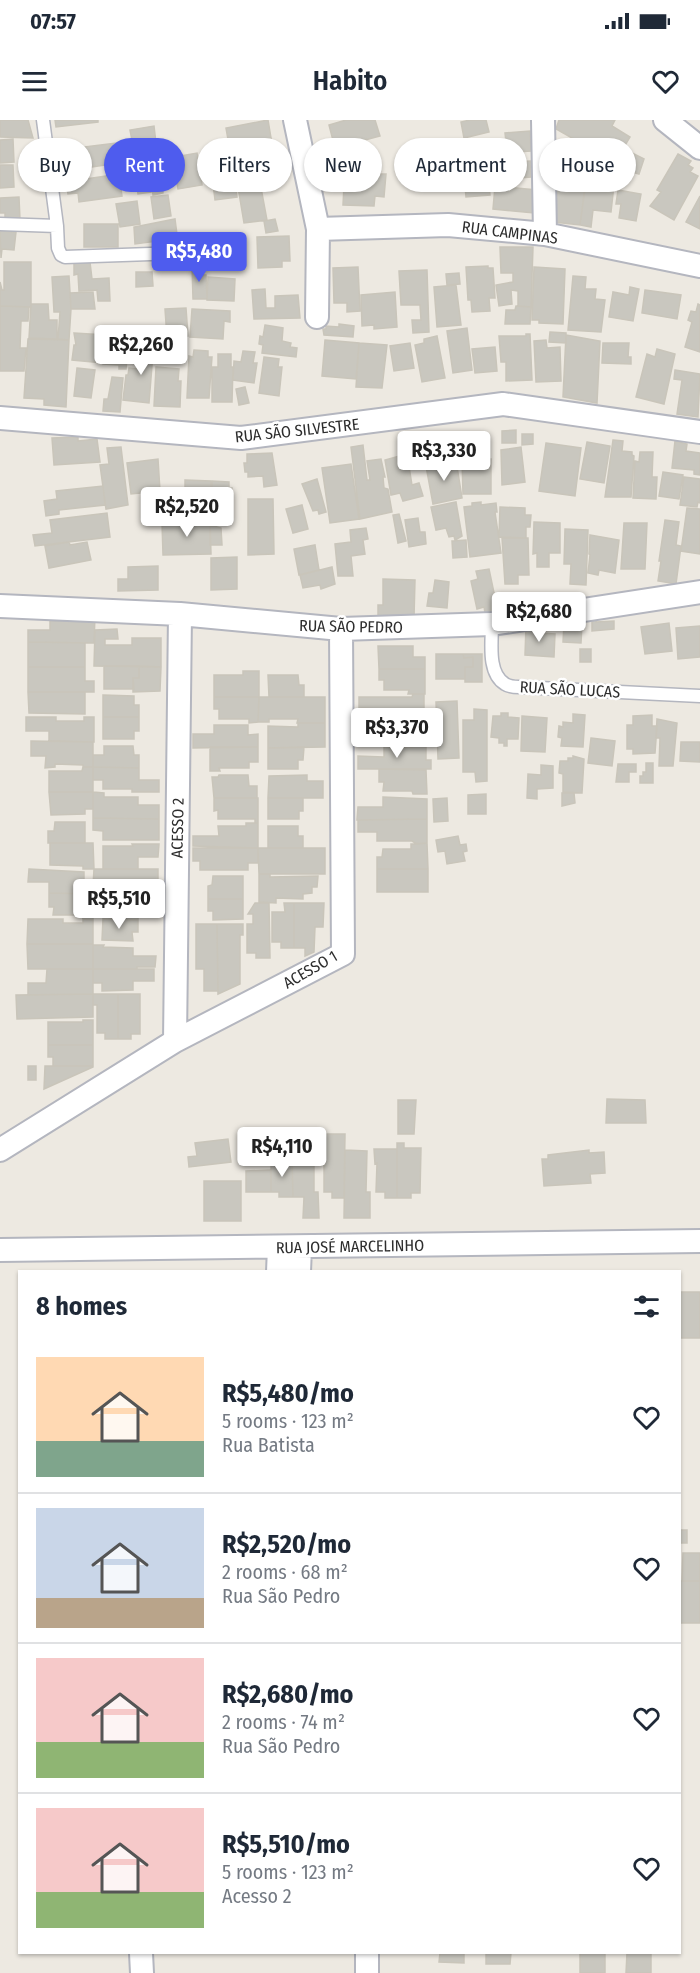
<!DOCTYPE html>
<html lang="en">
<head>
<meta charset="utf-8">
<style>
  :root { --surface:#fff; --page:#f2f2f3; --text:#1f2937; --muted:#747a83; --line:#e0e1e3; --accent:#4e5cee }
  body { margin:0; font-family:"Fira Sans Condensed",sans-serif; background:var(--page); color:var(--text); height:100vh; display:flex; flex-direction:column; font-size:22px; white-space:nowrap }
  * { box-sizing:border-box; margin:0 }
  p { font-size:20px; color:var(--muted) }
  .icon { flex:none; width:33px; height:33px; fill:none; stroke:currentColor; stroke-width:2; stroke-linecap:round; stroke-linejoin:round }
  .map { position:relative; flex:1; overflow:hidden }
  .drawer { position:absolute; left:18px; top:1150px; width:663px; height:684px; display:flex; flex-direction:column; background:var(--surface); border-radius:0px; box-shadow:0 2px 4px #0004 }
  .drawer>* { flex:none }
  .banner { position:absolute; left:18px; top:18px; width:664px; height:54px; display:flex; gap:12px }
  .price { position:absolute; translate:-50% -51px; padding:0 14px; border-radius:6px; background:#fff; color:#222; font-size:20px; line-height:39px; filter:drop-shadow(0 2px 3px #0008) }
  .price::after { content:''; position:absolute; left:50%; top:36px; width:18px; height:14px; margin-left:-9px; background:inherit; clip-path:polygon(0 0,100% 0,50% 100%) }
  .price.selected { background:var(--accent); color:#fff }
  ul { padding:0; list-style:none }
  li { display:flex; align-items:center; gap:18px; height:150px; padding:0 18px }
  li+li { border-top:2px solid var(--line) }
  li span { display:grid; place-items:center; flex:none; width:168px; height:120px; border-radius:0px; color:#555 }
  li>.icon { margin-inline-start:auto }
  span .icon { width:72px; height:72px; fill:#fffc; stroke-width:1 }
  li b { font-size:26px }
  h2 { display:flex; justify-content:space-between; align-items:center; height:72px; padding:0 18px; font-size:26px }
  .tag { padding:0 21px; border-radius:27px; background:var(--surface); box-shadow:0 2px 4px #0004; font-size:21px; line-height:54px }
  .tag.selected { background:var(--accent); color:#fff }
  .status { display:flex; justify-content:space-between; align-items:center; height:42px; padding:0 30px; background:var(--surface); direction:ltr }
  .status svg { height:16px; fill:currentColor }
  header { display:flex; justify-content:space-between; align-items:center; height:78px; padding:0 18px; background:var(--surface); font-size:27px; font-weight:600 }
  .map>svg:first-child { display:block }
  .building { fill:#c9c7bf; stroke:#c9c5ba; stroke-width:1.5 }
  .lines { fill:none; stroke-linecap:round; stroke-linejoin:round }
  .service-casing { stroke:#b4b6bf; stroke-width:15 }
  .minor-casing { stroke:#b4b6bf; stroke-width:26 }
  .service { stroke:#fff; stroke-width:12 }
  .minor { stroke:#fff; stroke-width:22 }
  .labels { text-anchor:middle; stroke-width:5; stroke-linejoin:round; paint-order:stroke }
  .street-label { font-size:16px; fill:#2d2d2d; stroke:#fff }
</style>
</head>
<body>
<div class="status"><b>07:57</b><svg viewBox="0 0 49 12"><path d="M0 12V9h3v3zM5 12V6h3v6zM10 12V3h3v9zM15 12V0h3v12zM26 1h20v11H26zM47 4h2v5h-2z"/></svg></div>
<header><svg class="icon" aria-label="menu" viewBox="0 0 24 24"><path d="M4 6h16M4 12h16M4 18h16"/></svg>Habito<svg class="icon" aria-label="heart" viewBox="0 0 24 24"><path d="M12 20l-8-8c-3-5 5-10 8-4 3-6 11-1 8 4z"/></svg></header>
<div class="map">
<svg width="700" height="1853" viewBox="0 0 700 1853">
  <rect width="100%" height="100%" fill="#ede9e1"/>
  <path class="building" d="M0 0H28L33 18 0 17Z
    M55 0H98V2L56 7Z
    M268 0 272 24 230 31 226 8Z
    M346 0H375L380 16 335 28 329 5Z
    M470 0H486L489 12 464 18 461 2Z
    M559 0H615L612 6 630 17 621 32 602 21 597 28 588 23 586 26 556 9Z
    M154 6 158 40 134 44 132 28 122 30 121 22 132 20 130 10Z
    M530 11 531 31 501 33V23L506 22 505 13Z
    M13 19 14 42 0 43V20Z
    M469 21 470 37 458 38 457 22Z
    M116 23 118 43 72 50 69 29Z
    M564 23 592 26 590 50 576 49 577 45 563 44Z
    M496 26 497 36 472 39 471 29Z
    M264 31 268 53 242 58 240 46 232 48 229 37Z
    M630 32 644 39 639 54 625 50Z
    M197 33 202 65 178 69 177 63 165 64 163 48 176 46 174 37Z
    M678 34 691 41 688 45 693 48 690 52 698 56 674 100 650 86 661 72 657 70Z
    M487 41 490 75 466 77 463 43Z
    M531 41V57L503 59 502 54 497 55 496 45H501V42Z
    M0 45H13L14 67 0 68Z
    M160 49 163 73 153 75 150 50Z
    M367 49H375V54H386L384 77 375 76 374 86 343 85 344 65 334 64 335 55 366 57Z
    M148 51 151 72 138 74 135 53Z
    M119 54 122 76 79 82 78 73 68 74 66 62Z
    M559 55 586 58 580 105 554 102Z
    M259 57 267 100 244 103 237 61Z
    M235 61 237 77 215 80 213 64Z
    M586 61 614 65 611 92 593 90 591 107 580 105Z
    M495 66 537 70 534 93 493 89Z
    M618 70 641 74 636 101 619 98 621 84H616Z
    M168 75 171 96 154 99 151 77Z
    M700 76V109L686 102Z
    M19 77 20 100H5V93H0V78Z
    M137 81 140 104 120 107 116 84Z
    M175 99 178 122 165 124V120L135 124 134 107Z
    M275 99 278 111 266 113 264 101Z
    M84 104H118V127H84Z
    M0 111 16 112 14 130 2 129 1 138Z
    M229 116 230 133H241V139L202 140 201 117Z
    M289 116 290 141H282V147L258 148 257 117Z
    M500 127H533L531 187 518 186V171L511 170 512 184 499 186 496 165 513 162V153H501Z
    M4 142H31V187L0 186V162L2 170H4Z
    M90 142 92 159 109 158 110 181H98L97 170 79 171 78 154 74 155V143Z
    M192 146 203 147V155H206L207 179H193Z
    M488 146V148H493L495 178H489L490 191 472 192 471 180H468L466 147Z
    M358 147 360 191 347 192V183H334L333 148Z
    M534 147 565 149 563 204 539 203V200H532Z
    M427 150 429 212 413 213 412 200H421L420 185H401L399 151Z
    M136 152H152L153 166 136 167Z
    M459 153 460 164 447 165 446 154Z
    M69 156 71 189 69 220 58 219 60 192H54L52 157Z
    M573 156 586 157 585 169H596L595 179 605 180 601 212 568 210Z
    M208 157 235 159 234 181 207 180Z
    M456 165 461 205 437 207 434 167Z
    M630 167 639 169 633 201 609 197 613 172 629 175Z
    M265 169 266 188H275V176L298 175 300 198 254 199 252 170Z
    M645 170 681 175 677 199 642 193Z
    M93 172 95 189H71L70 173Z
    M395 172 397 207 374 209V205L362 206 361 175Z
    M31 184H48L49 200H57V219L29 218Z
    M698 184 700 185V232L685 227 692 202 688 200 691 191 696 192Z
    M0 186 29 187 28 201H21L20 228H26L24 251H0Z
    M516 186 531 187 530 204H505L506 190H515Z
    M186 188 188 216 167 218 165 189Z
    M192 189 230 191V202L224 201 223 219 190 217Z
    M339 204 354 206 353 217 324 215 323 209H326V206L339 207Z
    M265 205 283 208 282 221 291 223 290 227 297 228 296 237 262 233 263 225 259 224 260 216 263 217Z
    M467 208 472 250 453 253 447 211Z
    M550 212 566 213V223L549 222Z
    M74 213 106 215 103 243 72 240 74 225H76Z
    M526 214H530L532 260 506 261V242H501L499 216H526Z
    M566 215 600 221 597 283 563 277Z
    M437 216 445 258 422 262 415 225 424 223V219Z
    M28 219 69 220 66 287 44 285V279L24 278Z
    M106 220 129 222 126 249H119V245L103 244Z
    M141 220 154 221 149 283 123 280 126 255H128L129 248 139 249Z
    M325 220 359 223 356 259 322 256Z
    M546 220 547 228 560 227 561 261 536 262 534 221Z
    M359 223 387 225 382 268 356 267Z
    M410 223 414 248 394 251 390 226Z
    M603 223H629L628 237H631V244L602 243Z
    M495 227 497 251 475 253 472 229Z
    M657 229 675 234 664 284 636 277 647 234 655 237Z
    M194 230 208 231V237H212L209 278H187L189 236 193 237Z
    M243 231 255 232 253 243H257L254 263 233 260 234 241 241 242Z
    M218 234H231V247H233L232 282H212V247H218Z
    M264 237 279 239 278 247H282L279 276 259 273Z
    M156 247 179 249 178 261H181L180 287 154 286Z
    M77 248 95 250 91 278 74 276Z
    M675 250 700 254 698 297 677 294 682 260 674 259Z
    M112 257 123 258 120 292 103 291 104 279H108Z
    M245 267 249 283 239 285 236 269Z
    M516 310V323H502V311Z
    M522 314H533V324L522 325Z
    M78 317V321L97 319 100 342 54 345 52 318Z
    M613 320 623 321 622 331 632 332V335L634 336 631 377H605Z
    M675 321 687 324 686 331 700 333V355L694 354V350L672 348Z
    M587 322 610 326 604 363 580 359Z
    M546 323 581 328 575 376 539 371Z
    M363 325 367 360H370L367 341 381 339 385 357H383L384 368 388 369 392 392 360 399 351 327Z
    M121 327 128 385 106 389 100 345 109 344 107 328Z
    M521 327 525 362 502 365 501 330Z
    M640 332H653L652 357H657L656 379 633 378 635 341 639 342Z
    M272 333 277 365 264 367 263 356 248 357V352H245L244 343H247V334Z
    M407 334 412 365 419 363 423 376 403 381 400 373 391 375 385 340Z
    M158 339 160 371 131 374 127 343Z
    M491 339V374H463L462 340Z
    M456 340 462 378 433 384 426 346Z
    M351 344 359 399 330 403 322 348Z
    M663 352 683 355 679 379 659 376Z
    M684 357 700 359V383L698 382 697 387 680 385Z
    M317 359 326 392 319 394 318 390 313 391 302 364Z
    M185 360 211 361 210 393 185 392Z
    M212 361 229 362V368H232V380L228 379V390H212Z
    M103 366 105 385 59 390V394L46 396 44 381 57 379 56 371Z
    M174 368H183L185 402 162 403 161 377 174 376Z
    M248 379H273L274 434 248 435Z
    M456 382 462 416 455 420 454 416 449 417 446 408 436 410 431 387Z
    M481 382V385L496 383 497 392H495L501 433 470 437 464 387 472 386V383Z
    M302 385 308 409 293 413 286 389Z
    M500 387 525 388V395H531L530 407H526V418L499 417Z
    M687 388 700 389V434L681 431Z
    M107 393 110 417 35 426 33 415 52 413 50 400Z
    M399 394 406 421 398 423 393 395Z
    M418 398 420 412H425L426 424 409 427 405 400Z
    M665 400 679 402 676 425 681 426 676 464 658 461 661 441H659Z
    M210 401 211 434 163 435 162 403Z
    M534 402 560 403V433H549V447H537V433L533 434Z
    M624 403H647L645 449H621Z
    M210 405 221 408 222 425H210Z
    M366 408 368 419 363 420 365 434 351 436 353 456H338L335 424 351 422 350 410Z
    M565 409 588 410 586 465 570 464 571 444H564Z
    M590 415 619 420 615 453 599 450 598 455 588 453 590 435 589 434Z
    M502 418H528L529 455H518V464H505Z
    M466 420 467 437 453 438 452 421Z
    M69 422 70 425 87 422 91 440 49 448 45 426Z
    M315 425 319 450 299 455 294 429Z
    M237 437V469L211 470V438Z
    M158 446V470L118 471V459H128V447Z
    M332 447 335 464 321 469 320 465 303 468 300 455Z
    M489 449 497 487 492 489 494 498 486 499 484 487 477 489 471 461 478 459 476 451Z
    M383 459 415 460 414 498 378 497V485H383Z
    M435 460 449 462 447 488 427 486 429 473H433Z
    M84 496H95L94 523 28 522V510H50V501H84Z
    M596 499V502L614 501V509L592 511V500Z
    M564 503 582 504 581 523 563 522Z
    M669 503 672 531 645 534 641 507Z
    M526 506H537V513L555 514 554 537 525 535Z
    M700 506V537L678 539 676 508Z
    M117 509 118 519H105V525H132V518H161V547L94 546 95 510Z
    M28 522 85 523V547H28Z
    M378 526H413V537H425V549H379Z
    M580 529H591V542H580Z
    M436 534H463L464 538 473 537V547H465V559H436Z
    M463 534H482V562H465V547H473V537L464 538Z
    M104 546H139V558H133L134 569H104Z
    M139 546 161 547 160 571 133 572V558H139Z
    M28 547H85V561H94V572H28Z
    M379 549H425V574H408L409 570H384V560H379Z
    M243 551H259V577H214V555H243Z
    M268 555H298L299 565H304V577H269Z
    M28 572H85V594L29 593Z
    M413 574H424V600H378V589L359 588V577H412Z
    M103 575 134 576V585H139V597H103Z
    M214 577H259L258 602 249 603V599H219V589H214Z
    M259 577H325V603H297L298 599H269V602H258Z
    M457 581 459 638 438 639 436 582Z
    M474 589 487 590V661L476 662 475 652H463V600H474Z
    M501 593H508V597L519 598 518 619H507V626H504V623H499V618L491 617 493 596H501Z
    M573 594 585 595 583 627 561 626 562 618 558 617 559 606 563 607V602L573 603Z
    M652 595V606H657L655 633 633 634V629H627V605H633V596Z
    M522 596 547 598 545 632 521 631Z
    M26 597H56V601H84V597H94V622L49 621V611H26Z
    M103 597H139V611H134V619H103Z
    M657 599 677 603 673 646H659L660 618H656Z
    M378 600H424V623H412V621L383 620 384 612H377Z
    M298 603H325V627L268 628V606L298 607Z
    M214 605H248V615L258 614V627L193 628V614H214Z
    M591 618 615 621 612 646 588 643Z
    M31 621 93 622V647H83V645L55 644V647L45 648 46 636H31Z
    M681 622H700V642L680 641Z
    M104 626H133L134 635H139V648L93 647V635H104Z
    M412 626H426V640H431V649H358V636L384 637V627H412Z
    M210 627H258V642H249V648H219L220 651H210Z
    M304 627 303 640H298V649H268V628Z
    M573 636 584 639 582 673 563 672V654L559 653 560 641H568V638H573Z
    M646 643H653V663H640V656H643V652H646Z
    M618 644H636V652H629V662H616Z
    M541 645 553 646V668L537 669V679L527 678 528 654 541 655Z
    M83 647H93V672H49V651H82Z
    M93 647 139 648V660H159V672H132V669H103V660H93Z
    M379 649 426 650 427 674H413L412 671H383L384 662H379Z
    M219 655H248L249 666H257V678H214L212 657H218Z
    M307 655V661H323V678H268L269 656Z
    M49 672H93V689H85V694L51 695Z
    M93 672 104 673V677H138V685H159V699L93 698Z
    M562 673H574L575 683 562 686Z
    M486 674V694H468V675Z
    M383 677 427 679V699L357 700 358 687H383Z
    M214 678H258V703H255V699H218V690L214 691Z
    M268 678H303V691H299V699H268Z
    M447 678 448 701 434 702 433 679Z
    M93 698 159 699V720H103V711L93 710Z
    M427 699V723L417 724 412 721H377V712H358V700Z
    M55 702H85V723H48V711H54Z
    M246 703H258V728L193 726V716H219L218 706H246Z
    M268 706H298V716H303V728H268Z
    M458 716 460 725 466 724 467 731 463 732 465 741 447 744 445 731 438 732 436 720Z
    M50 723H93L94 749H83V746L50 745Z
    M427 723 428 749H377V737H382L383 729H411V724Z
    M132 724H159L158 737H138V749H103V726H133Z
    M193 728H258V743H248V750H200V741H193Z
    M258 728H325V754H259Z
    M29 749 84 752V765H91V774L49 773V762H28Z
    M94 749H158V774H132L131 770H103V763H97V766H93Z
    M377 749H428V772H377Z
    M259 754H270V757L318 756 317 767H312V773L303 774V779L276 778V783L259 782Z
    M213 756H243V779H208V766L212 765Z
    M49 773 93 774V800L83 799V795H53L54 787H49Z
    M103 777H133V786H138V800L103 799Z
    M208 779H243V799L213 800V791H208Z
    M255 783H269L270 838H256V833H247V804H253V794H248Z
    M284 783H294V828H281V822H272V792H285Z
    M294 783H324L323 807H315L314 832 305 836V828H294Z
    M28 799H63V803H83V799L93 800V824H27Z
    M103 799 138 800V812H132L133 821 102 820Z
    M196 804H217L218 871H204V849H196Z
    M217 804H243V815H240V864L218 874Z
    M27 824H93V849H28Z
    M93 825H104L103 827 133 828V836H156L155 847H137V849H93Z
    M47 849H93V874L28 875V863H46Z
    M93 849H154V861H133V870L102 871V863H93Z
    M93 874V897L17 899 16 875Z
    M93 874H118V919H105V913H97V885H93Z
    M118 874H140V914H131V919H118Z
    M83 900H93V925H48V902H83Z
    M48 925H93V946H53V937H48Z
    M28 946H36V960H28Z
    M45 946H93V947L44 969Z
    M607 979 645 980 646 1003H606Z
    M398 980H416L414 1014H398Z
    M324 1014H345L344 1078H332V1072H324Z
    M307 1015H317L318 1035 292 1036V1020H308Z
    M228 1019 231 1042 189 1047 188 1037 197 1036 195 1023Z
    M397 1023H404V1028H421L420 1073H411V1078H397Z
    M374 1029H397V1078H385V1072H376L377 1043 375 1044Z
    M345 1030 367 1031 366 1072H370V1098H344Z
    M589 1030V1033L604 1032 605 1053 590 1054 591 1063 544 1066 542 1039H548V1035Z
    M271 1041H292L293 1077H279V1072H271Z
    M292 1041H314V1072H318L319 1098H303L304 1077H293Z
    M271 1050V1072H246V1051Z
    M204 1061H241V1101H204Z
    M680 1172H700V1218H680Z
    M680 1410H687V1423H680Z
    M683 1433H700V1461H682Z
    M680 1461H700V1503H680Z
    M440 1833H464V1843L439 1842Z
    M486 1833H511L510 1844H486Z
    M580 1833H605V1853H580Z
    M627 1833H651V1853H626Z"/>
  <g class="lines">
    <defs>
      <path id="service" d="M43 0 57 106 58 128 61 135 65 137 179 133
        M0 104 57 106
        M492 504C492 522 487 553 505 564 508 566 515 567 519 567L700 576"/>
      <path id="minor" d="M295 0 318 109 317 197
        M543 0 545 114
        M665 0 700 28
        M318 109 448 105 545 114 700 146
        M0 298 241 318 503 284 700 312
        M0 486 180 494 341 509 492 504 700 472
        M175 921 180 494
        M0 1030 175 921 343 834 341 509
        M0 1130 700 1121
        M278 1152 279 1127
        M299 1152 300 1127
        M141 1833 142 1853
        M367 1833V1853"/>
    </defs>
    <use href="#service" class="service-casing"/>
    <use href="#minor" class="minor-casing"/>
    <use href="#service" class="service"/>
    <use href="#minor" class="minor"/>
  </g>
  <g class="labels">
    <g class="street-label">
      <text transform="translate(510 112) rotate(7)" y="6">RUA CAMPINAS</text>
      <text transform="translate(297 310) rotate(-6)" y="6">RUA SÃO SILVESTRE</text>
      <text transform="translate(351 506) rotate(1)" y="6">RUA SÃO PEDRO</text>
      <text transform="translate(570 569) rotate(3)" y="6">RUA SÃO LUCAS</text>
      <text transform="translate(177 708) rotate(-89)" y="6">ACESSO 2</text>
      <text transform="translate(310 849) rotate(-30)" y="6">ACESSO 1</text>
      <text transform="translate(350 1126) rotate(-1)" y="6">RUA JOSÉ MARCELINHO</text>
    </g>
  </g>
</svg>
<b class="price selected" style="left:199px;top:163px">R$5,480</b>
<b class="price" style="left:141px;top:256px">R$2,260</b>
<b class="price" style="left:444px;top:362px">R$3,330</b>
<b class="price" style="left:187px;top:418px">R$2,520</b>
<b class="price" style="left:539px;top:523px">R$2,680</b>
<b class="price" style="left:397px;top:639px">R$3,370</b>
<b class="price" style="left:119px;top:810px">R$5,510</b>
<b class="price" style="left:282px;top:1058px">R$4,110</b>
<div class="banner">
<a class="tag">Buy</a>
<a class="tag selected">Rent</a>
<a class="tag">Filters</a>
<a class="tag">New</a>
<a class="tag">Apartment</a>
<a class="tag">House</a>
</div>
<section class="drawer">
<h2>8 homes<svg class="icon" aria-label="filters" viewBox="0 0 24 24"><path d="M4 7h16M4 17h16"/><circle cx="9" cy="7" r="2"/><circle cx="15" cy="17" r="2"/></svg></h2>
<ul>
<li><span style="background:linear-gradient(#ffd9b3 70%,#7fa58c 0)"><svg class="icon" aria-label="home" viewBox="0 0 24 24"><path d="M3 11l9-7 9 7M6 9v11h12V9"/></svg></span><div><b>R$5,480/mo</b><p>5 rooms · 123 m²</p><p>Rua Batista</p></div><svg class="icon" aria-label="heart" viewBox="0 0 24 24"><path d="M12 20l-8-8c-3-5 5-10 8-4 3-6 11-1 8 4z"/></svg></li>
<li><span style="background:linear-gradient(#c9d6e8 75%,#b9a48a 0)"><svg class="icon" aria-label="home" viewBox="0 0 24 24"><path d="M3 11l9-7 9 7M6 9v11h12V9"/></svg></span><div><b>R$2,520/mo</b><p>2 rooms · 68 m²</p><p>Rua São Pedro</p></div><svg class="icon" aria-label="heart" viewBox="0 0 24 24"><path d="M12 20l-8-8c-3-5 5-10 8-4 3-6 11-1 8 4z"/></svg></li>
<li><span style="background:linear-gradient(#f6c9c9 70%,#8fb573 0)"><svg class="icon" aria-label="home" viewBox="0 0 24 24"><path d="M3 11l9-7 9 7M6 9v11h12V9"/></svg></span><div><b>R$2,680/mo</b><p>2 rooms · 74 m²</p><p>Rua São Pedro</p></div><svg class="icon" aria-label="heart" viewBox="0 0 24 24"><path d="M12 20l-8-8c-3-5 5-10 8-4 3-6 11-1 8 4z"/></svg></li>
<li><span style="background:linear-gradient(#f6c9c9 70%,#8fb573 0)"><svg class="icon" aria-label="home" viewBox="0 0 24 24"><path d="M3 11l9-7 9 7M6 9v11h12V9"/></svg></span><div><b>R$5,510/mo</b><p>5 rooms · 123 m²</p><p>Acesso 2</p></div><svg class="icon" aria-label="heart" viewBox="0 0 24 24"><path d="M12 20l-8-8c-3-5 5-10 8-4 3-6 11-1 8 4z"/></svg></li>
</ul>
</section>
</div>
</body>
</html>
